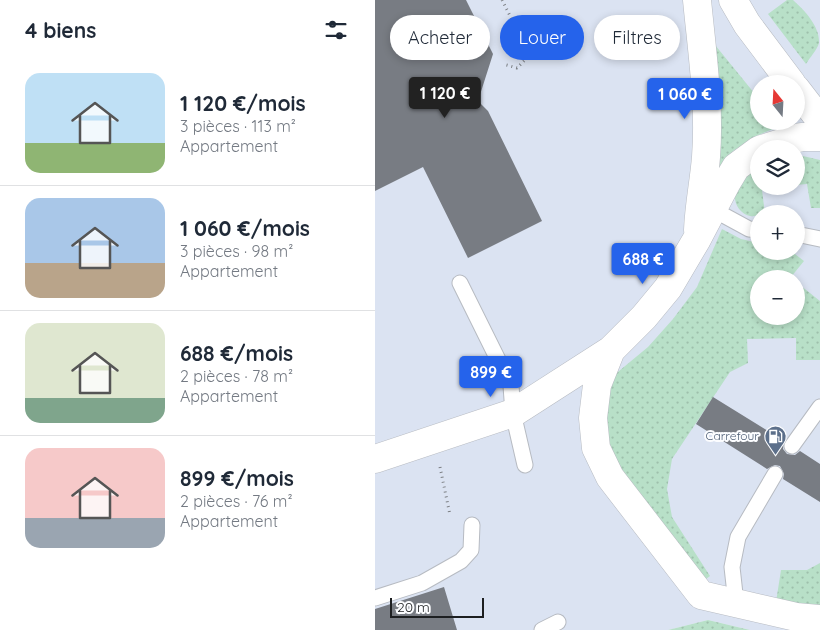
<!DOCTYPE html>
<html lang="fr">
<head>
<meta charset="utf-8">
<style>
  :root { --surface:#fff; --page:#f6f6f7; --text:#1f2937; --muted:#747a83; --line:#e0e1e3; --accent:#2563eb }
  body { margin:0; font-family:Quicksand,sans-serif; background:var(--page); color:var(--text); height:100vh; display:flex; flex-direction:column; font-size:19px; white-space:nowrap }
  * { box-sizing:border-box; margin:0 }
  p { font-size:16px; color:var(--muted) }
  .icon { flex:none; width:28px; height:28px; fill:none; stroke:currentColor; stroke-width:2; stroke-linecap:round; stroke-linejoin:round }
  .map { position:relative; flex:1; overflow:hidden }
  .drawer { display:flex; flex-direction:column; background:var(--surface); width:375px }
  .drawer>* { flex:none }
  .top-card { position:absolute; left:15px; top:15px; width:355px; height:45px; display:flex; gap:10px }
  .needle { width:32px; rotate:342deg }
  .buttons { position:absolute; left:375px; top:75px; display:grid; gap:10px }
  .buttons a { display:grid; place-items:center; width:55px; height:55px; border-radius:50%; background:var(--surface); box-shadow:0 2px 8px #0003; font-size:25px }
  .scale { position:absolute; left:15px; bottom:12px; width:94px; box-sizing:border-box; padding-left:5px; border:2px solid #1d1f21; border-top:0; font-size:14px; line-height:18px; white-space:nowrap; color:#1d1f21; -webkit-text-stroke:4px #fcfdff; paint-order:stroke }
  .price { position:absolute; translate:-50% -42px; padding:0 11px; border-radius:5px; background:var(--accent); color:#fff; font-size:16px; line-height:32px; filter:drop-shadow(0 1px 2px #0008) }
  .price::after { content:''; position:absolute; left:50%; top:30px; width:15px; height:11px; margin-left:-8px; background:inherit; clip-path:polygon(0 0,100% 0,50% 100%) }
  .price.active { background:#222; color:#fff }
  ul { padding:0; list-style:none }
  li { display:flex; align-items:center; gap:15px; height:125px; padding:0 25px }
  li+li { border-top:1px solid var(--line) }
  li span { display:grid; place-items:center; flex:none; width:140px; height:100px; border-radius:15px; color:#555 }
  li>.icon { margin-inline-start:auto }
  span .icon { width:60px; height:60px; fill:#fffc; stroke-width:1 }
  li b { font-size:21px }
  h2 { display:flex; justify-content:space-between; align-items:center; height:60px; padding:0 25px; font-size:21px }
  .pill { padding:0 18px; border-radius:22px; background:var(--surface); box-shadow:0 2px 8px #0003; font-size:18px; line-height:45px }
  .pill.active { background:var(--accent); color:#fff }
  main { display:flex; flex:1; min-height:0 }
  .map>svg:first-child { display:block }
  .built { fill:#dbe3f2; fill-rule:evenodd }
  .grass { fill:url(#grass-dots) }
  .building { fill:#787c83 }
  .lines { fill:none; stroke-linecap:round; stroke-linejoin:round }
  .service-casing { stroke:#b7bbc2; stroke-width:17 }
  .minor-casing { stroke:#b7bbc2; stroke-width:29 }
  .tertiary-casing { stroke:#b7bbc2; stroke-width:29 }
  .path { stroke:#7d8085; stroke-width:3; stroke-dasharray:1 4; stroke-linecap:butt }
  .service { stroke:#fff; stroke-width:15 }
  .minor { stroke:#fff; stroke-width:28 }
  .tertiary { stroke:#fff; stroke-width:28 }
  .labels { text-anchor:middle; stroke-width:4; stroke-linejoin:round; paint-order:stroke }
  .service-label { font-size:12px; fill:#4e5e75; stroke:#fcfdff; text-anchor:end }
</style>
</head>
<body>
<main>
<section class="drawer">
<h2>4 biens<svg class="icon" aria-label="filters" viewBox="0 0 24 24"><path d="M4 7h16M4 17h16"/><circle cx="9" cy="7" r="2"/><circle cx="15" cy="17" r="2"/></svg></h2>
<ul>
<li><span style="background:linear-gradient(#bfe0f5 70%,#8fb573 0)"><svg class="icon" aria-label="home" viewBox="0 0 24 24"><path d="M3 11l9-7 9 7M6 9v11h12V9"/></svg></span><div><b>1 120 €/mois</b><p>3 pièces · 113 m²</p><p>Appartement</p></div></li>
<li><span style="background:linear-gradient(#a9c7e8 65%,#b9a48a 0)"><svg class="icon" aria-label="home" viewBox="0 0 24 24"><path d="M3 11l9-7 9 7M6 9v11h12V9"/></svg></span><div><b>1 060 €/mois</b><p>3 pièces · 98 m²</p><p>Appartement</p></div></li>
<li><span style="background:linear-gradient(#dfe7d0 75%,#7fa58c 0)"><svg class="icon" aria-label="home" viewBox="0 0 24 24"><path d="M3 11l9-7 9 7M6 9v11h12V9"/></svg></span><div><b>688 €/mois</b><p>2 pièces · 78 m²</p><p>Appartement</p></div></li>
<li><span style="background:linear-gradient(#f6c9c9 70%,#9aa5b1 0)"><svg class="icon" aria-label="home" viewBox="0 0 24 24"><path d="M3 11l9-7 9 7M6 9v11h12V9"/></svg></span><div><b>899 €/mois</b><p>2 pièces · 76 m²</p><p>Appartement</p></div></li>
</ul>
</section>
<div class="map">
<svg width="445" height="630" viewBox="0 0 445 630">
  <defs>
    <pattern id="grass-dots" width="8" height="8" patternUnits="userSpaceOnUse" patternTransform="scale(1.25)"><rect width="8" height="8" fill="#b8e0c8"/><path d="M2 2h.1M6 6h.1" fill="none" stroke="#9ec0ac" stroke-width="1.8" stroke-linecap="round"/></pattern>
  </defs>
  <rect width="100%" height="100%" fill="#ecf0f8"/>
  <path class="built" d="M0 0H445V630H375L333 620 293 630H0ZM384 84H421V121H384ZM384 149H421V186H384ZM384 214H421V251H384ZM384 279H421V316H384Z"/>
  <path class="grass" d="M412 0H418C429 10 445 26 444 43 442 50 435 57 431 64L393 14Z
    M336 40 384 99V121H402L405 126 381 136 358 151 339 177Z
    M428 156 445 160V208H436L432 184 421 185V157Z
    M384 164V186H414L387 190 390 214C384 214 381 217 375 216 361 212 359 200 359 187Z
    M347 229 366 239 384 243V251H416L429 261 416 277 418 279H384V316H421V282L445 301V360H421V338L372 339 373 363 355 372 297 459 292 489 297 517 335 576 331 579 310 560 245 472 232 443 228 415 238 376 273 347 298 319 322 287Z
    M445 563V608L401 602 406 570H432Z
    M333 620 375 630H293Z"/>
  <path class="building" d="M0 0H91L118 54 103 101 113 111 167 221 93 258 48 167 0 191Z
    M338 397 409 441 408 449 412 454 420 455 425 451 445 464V502L408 479 409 474 405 466 400 465 392 469 321 424Z
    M69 587 82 630H0V609Z"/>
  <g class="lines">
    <defs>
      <path id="service" d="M339 210 374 229 384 230
        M421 234 445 239
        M85 283 136 386 138 413 150 465
        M417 446 445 407
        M0 598 47 583 86 561 96 550 97 525
        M361 603 357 567 363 537 400 474
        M167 630 183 622"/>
      <path id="minor" d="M322 0C327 52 335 105 331 157 329 182 324 205 323 230
        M387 149 426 137H445
        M236 350 222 385 218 418 221 448 235 477 326 595 421 617 445 619
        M0 459 138 413 236 350 269 317 293 288 322 239 352 182 361 167 384 150"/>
      <path id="tertiary" d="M358 0 372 24 417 84
        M421 89 445 120"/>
    </defs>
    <use href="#service" class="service-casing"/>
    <use href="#minor" class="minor-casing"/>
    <use href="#tertiary" class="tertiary-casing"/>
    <path class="path" d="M127 0 155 55 142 68 128 64
      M65 467 75 515"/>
    <use href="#service" class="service"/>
    <use href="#minor" class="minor"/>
    <use href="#tertiary" class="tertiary"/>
  </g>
  <defs>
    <symbol id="fuel-pin" viewBox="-11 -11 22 30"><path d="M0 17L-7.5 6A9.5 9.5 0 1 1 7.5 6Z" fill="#5c6f8a" stroke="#fcfdff"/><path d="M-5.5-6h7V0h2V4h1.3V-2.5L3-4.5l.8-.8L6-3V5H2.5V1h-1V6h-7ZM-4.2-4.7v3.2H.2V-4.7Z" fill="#fff"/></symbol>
  </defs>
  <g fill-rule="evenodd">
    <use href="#fuel-pin" x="388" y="424" width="25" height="34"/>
  </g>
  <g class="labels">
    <g class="service-label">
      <text x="384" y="440">Carrefour</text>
    </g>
  </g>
</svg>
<div class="buttons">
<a><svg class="needle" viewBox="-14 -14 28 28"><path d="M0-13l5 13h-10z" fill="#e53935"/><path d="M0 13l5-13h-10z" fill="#747a83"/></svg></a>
<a><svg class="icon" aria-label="layers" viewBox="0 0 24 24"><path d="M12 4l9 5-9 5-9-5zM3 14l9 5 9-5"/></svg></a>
<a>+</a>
<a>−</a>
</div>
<div class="scale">20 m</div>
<b class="price active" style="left:70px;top:119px">1 120 €</b>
<b class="price" style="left:310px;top:120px">1 060 €</b>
<b class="price" style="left:268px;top:285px">688 €</b>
<b class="price" style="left:116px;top:398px">899 €</b>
<div class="top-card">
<a class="pill">Acheter</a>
<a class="pill active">Louer</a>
<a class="pill">Filtres</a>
</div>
</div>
</main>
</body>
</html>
